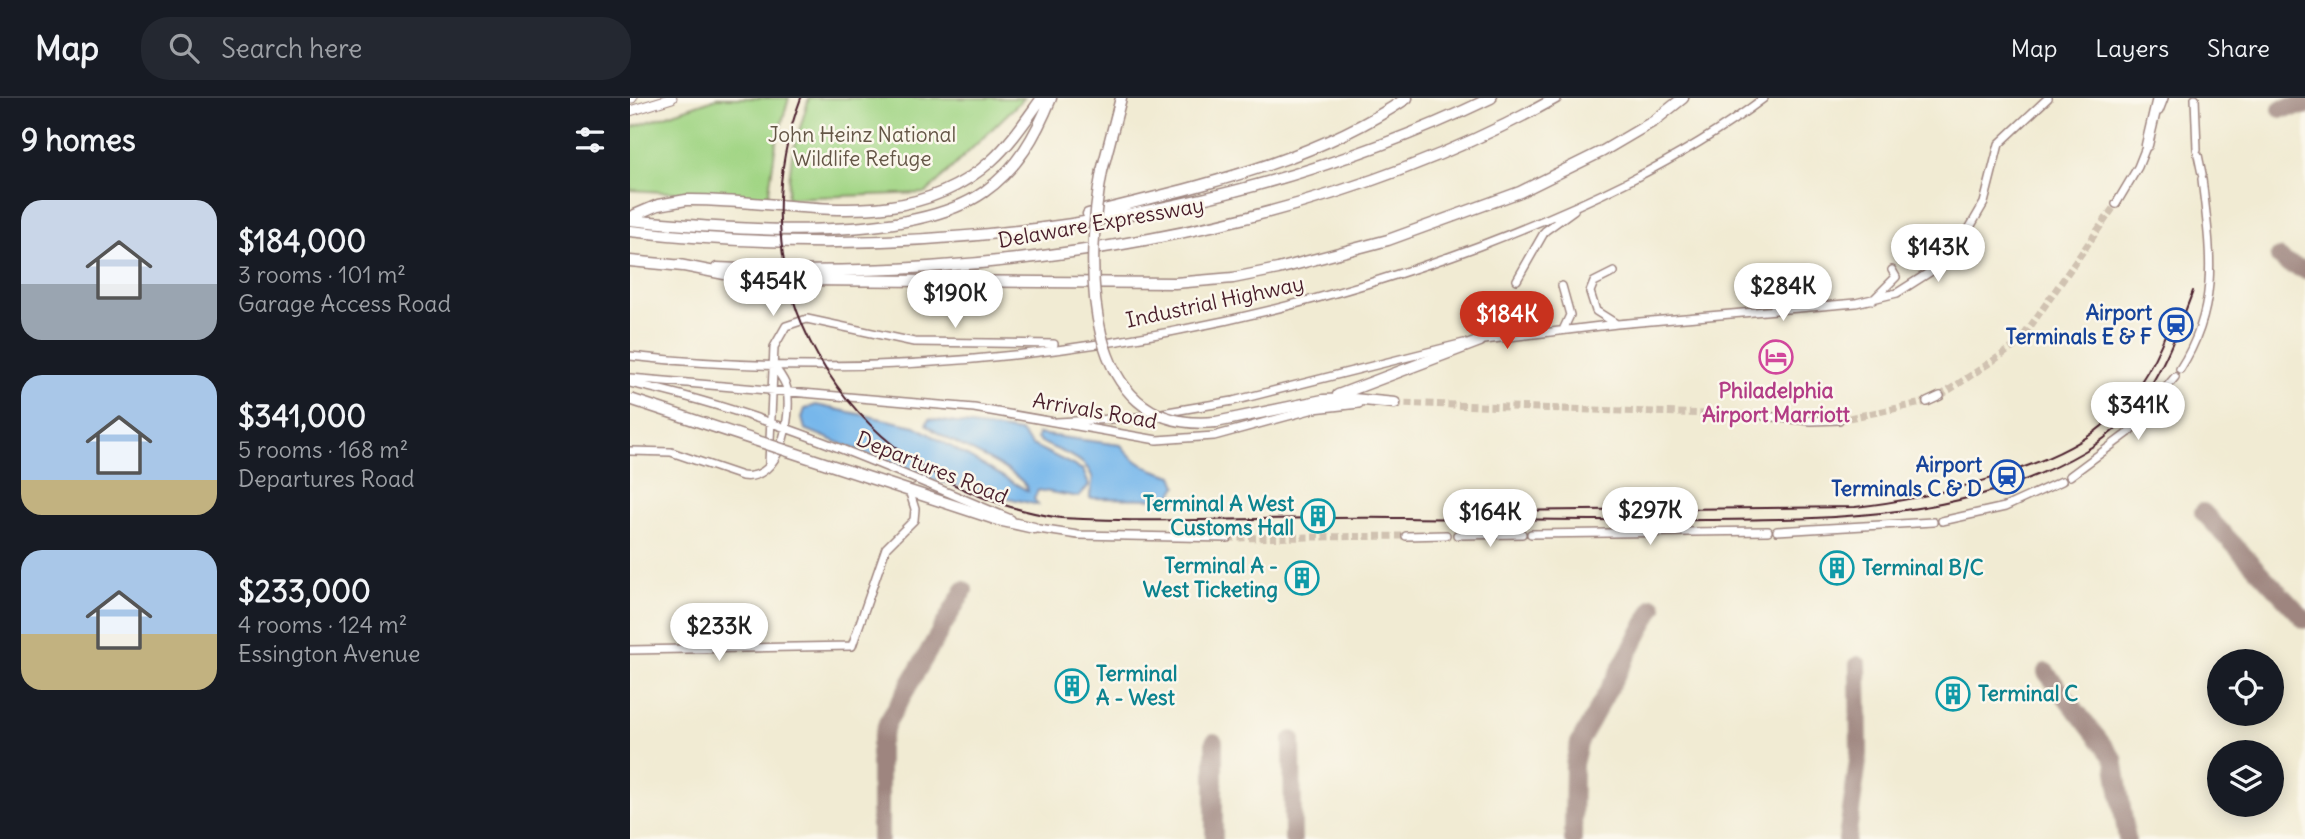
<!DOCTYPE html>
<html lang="en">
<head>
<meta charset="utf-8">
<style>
  :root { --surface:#171b24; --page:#242831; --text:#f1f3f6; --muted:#9ea1a6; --line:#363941; --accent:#c8321e }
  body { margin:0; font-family:Delius,sans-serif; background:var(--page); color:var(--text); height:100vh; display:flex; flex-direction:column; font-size:26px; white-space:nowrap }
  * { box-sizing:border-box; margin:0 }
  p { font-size:23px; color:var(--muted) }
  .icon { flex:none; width:38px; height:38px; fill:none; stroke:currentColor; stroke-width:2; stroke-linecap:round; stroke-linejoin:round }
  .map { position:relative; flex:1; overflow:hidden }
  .details { display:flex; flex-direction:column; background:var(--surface); width:630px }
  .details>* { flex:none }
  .controls { position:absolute; left:1577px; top:551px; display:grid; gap:14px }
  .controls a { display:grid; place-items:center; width:77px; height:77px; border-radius:50%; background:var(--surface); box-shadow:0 4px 18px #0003; font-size:35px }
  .price { position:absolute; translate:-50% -60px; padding:0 16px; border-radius:24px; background:#fff; color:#222; font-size:23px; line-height:46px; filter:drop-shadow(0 2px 4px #0008) }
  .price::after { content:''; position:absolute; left:50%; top:42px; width:21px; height:16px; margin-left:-10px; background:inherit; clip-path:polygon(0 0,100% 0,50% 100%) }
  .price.current { background:var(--accent); color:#fff }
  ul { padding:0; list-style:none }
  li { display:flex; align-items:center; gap:21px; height:175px; padding:0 21px }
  li span { display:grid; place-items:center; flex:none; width:196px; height:140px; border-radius:21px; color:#555 }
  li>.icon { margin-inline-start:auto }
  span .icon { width:84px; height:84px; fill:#fffc; stroke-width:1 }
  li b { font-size:30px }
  h2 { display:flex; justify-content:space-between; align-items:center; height:84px; padding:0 21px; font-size:30px }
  header { display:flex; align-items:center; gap:42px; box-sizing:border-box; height:98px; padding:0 35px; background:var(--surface); border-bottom:2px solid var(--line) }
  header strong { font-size:33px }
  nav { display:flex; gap:38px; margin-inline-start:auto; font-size:24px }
  .search { width:490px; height:63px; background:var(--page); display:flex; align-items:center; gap:18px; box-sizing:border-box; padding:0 24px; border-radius:28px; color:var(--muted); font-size:26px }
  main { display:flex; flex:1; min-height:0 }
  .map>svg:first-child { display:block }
  .green { fill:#a2d585; stroke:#767a58; stroke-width:2 }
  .water { fill:#77b7eb; stroke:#606b8b; stroke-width:2 }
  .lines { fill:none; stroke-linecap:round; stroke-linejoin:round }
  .taxiway { stroke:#9e857f; stroke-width:18 }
  .minor-tunnel { stroke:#d0c2b1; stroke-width:7; stroke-dasharray:7 3.5; stroke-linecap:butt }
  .minor-casing { stroke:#9e857f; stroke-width:10 }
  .major-casing { stroke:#9e857f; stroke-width:11 }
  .highway-casing { stroke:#9e857f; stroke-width:13 }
  .minor { stroke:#fff; stroke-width:7 }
  .major { stroke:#fff; stroke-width:9 }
  .highway { stroke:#fff; stroke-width:10 }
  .rail { stroke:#4a1f2b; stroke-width:2 }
  .highway-bridge-casing { stroke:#9e857f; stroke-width:13; stroke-linecap:butt }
  .highway-bridge { stroke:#fff; stroke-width:10 }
  .labels { text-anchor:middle; stroke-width:5; stroke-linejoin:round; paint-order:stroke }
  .park-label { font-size:21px; fill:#645646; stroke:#fbf7ec }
  .street-label { font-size:21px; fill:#4a1f2b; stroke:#fbf7ec }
  .transit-label { font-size:21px; font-weight:bold; fill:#164399; stroke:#fbf7ec; text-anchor:end }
  .hotel-label { font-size:21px; font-weight:bold; fill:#b23c85; stroke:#fbf7ec }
  .culture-label { font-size:21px; font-weight:bold; fill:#0d838f; stroke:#fbf7ec; text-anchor:start }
</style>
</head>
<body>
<header>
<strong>Map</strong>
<div class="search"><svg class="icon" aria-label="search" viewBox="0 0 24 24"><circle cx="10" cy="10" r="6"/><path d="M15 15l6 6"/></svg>Search here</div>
<nav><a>Map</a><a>Layers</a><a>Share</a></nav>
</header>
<main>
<section class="details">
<h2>9 homes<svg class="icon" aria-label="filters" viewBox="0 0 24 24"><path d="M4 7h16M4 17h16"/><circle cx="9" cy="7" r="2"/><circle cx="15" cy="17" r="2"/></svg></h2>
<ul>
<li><span style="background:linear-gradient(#c9d6e8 60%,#9aa5b1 0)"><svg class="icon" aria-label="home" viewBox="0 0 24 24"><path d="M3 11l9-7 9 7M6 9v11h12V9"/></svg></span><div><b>$184,000</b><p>3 rooms · 101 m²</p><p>Garage Access Road</p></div></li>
<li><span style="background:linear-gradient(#a9c7e8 75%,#c2b280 0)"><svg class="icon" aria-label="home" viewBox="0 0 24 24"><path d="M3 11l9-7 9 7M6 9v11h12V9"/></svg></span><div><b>$341,000</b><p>5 rooms · 168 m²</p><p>Departures Road</p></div></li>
<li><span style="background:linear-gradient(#a9c7e8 60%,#c2b280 0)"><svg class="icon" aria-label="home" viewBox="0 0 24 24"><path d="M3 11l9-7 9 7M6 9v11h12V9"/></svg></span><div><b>$233,000</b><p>4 rooms · 124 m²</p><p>Essington Avenue</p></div></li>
</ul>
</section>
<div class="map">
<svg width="1675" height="741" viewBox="0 0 1675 741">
  <rect width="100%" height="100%" fill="#fbf7ec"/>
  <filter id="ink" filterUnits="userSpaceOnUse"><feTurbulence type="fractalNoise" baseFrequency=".0143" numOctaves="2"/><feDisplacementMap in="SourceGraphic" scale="14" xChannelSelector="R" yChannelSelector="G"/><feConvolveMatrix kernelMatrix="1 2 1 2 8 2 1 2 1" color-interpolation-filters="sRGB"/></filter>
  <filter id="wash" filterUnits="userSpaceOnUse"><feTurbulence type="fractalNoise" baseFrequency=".00686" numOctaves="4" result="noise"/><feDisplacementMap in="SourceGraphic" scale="28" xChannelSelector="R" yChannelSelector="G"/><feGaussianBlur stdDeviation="1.57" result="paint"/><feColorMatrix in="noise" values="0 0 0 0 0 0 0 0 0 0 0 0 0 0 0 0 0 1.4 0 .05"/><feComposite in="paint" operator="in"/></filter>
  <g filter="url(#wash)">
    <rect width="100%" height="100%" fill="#f1ebd3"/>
    <path class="green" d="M87 0H159L146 45 138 100 0 92V30Z
      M179 0H394L296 95 157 100 162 57Z"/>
    <path class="water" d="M186 307 285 328 398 393C393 370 314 345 296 326L299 321 390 334 402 347 453 372 459 387 449 399 408 392 404 401 408 407 298 381 175 331 172 320 175 311Z
      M408 336 491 347C506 367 519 371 543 378L547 388 540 399 533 401 460 400C459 394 464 386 462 379 455 356 423 354 407 341Z"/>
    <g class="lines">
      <path class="taxiway" d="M1651 11 1675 8
        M1649 159 1656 165 1675 172
        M1573 414 1675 522
        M1416 574 1484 661 1497 741
        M662 642 663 741
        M584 644V741
        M250 741V647L257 625 334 492
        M943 741 944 666 949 645 1024 509
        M1217 741 1229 656 1228 567"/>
    </g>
  </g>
  <g filter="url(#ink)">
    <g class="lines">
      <path class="minor-tunnel" d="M1310 298 1388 246 1486 106
        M765 305 1134 318
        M1209 322 1297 304
        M598 440 776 438"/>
      <defs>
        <path id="minor" d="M1565 0 1567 51
          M1529 13 1534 0
          M1568 57 1572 76
          M1486 106 1508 69 1518 44
          M984 174 964 184 960 194 966 213 985 225
          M887 182 915 133 944 112
          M932 188 940 217 933 232
          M1243 202 1266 179 1262 172
          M1142 212 1150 205 1175 198 1174 190
          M846 243 987 226 1226 205 1267 195 1300 174 1332 143 1354 105 1369 46 1418 0
          M0 258C279 289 587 246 849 148 949 110 1048 65 1134 0
          M1550 271C1591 207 1580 152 1572 81
          M0 280 344 310 527 342 584 338 684 311 729 306
          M0 285C133 313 256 369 381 421
          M1297 304 1310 298
          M1134 318 1181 323 1209 322
          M427 324 502 320 603 303 834 245
          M0 353 41 354 112 378C151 384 162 319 157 291 155 282 148 274 143 267
          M139 366 144 249 156 228 177 221 284 244 424 246
          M1440 378 1498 335 1545 279
          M1312 423 1375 409 1432 383
          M402 430 448 437 598 440
          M1147 433 1303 424
          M901 436 1138 433
          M827 437 892 436
          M776 438 816 437
          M0 552 222 548 256 450 284 422 285 411 279 392"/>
        <path id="major" d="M0 0H2
          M0 13 42 0"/>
        <path id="highway" d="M1517 47 1528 0
          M472 73 491 0
          M458 116C568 88 681 65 777 0
          M0 119 28 107 56 102C161 100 274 141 361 63 381 45 396 22 412 0
          M0 122C92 131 277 148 354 94 388 70 406 37 421 0
          M0 133C289 166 598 126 861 0
          M0 163 53 168
          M49 167 115 180 173 182 545 185 603 180 648 171 758 142 890 94 973 53 1024 23 1053 0
          M87 170C358 186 687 134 926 0
          M708 297 850 243
          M586 324 693 302 723 301 765 305
          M173 358 368 422 404 430"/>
      </defs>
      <use href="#minor" class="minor-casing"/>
      <use href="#major" class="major-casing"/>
      <use href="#highway" class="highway-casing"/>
      <use href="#minor" class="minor"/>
      <use href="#major" class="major"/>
      <use href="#highway" class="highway"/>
      <path class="rail" d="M171 0C96 198 228 390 431 420 545 426 659 418 772 420 873 421 974 423 1076 422 1205 421 1339 421 1455 353 1517 317 1539 256 1563 193
        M860 413 1225 409C1292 402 1420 372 1472 328 1503 302 1523 269 1537 232"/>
      <defs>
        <path id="highway-bridge" d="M472 73C455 161 449 338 586 324
          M0 301 173 358"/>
      </defs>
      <use href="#highway-bridge" class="highway-bridge-casing"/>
      <use href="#highway-bridge" class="highway-bridge"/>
    </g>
  </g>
  <defs>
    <symbol id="station-ring" viewBox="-11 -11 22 22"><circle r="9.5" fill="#fbf7ec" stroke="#1a4fb4" stroke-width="1.5"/><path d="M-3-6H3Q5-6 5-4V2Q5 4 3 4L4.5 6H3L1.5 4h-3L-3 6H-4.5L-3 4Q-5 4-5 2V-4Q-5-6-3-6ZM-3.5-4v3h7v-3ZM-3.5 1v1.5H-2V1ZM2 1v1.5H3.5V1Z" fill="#1a4fb4"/></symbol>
    <symbol id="hotel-ring" viewBox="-11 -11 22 22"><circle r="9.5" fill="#fbf7ec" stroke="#d1479c" stroke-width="1.5"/><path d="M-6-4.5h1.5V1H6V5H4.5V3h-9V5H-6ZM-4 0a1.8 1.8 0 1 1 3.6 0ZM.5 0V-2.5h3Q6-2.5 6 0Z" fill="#d1479c"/></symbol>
    <symbol id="building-ring" viewBox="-11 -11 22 22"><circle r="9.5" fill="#fbf7ec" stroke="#0f9aa8" stroke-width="1.5"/><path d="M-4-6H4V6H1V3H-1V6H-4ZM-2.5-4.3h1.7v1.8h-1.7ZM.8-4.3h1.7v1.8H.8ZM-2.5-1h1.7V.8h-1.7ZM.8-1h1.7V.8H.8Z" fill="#0f9aa8"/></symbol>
  </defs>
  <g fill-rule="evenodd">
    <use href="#station-ring" x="1527" y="208" width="38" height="38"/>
    <use href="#hotel-ring" x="1127" y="240" width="38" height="38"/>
    <use href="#station-ring" x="1358" y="360" width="38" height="38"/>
    <use href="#building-ring" x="669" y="399" width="38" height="38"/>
    <use href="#building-ring" x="1188" y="451" width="38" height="38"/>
    <use href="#building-ring" x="653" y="461" width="38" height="38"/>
    <use href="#building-ring" x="423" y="569" width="38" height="38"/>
    <use href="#building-ring" x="1304" y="577" width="38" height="38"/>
  </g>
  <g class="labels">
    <g class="park-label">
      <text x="232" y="44">John Heinz National<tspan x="232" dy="24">Wildlife Refuge</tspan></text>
    </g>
    <g class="street-label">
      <text transform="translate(471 125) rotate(-10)" y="7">Delaware Expressway</text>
      <text transform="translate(585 204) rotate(-12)" y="7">Industrial Highway</text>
      <text transform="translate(465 313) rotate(10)" y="7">Arrivals Road</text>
      <text transform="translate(302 370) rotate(22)" y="7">Departures Road</text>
    </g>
    <g class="transit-label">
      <text x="1522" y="222">Airport<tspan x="1522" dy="24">Terminals E &amp; F</tspan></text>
      <text x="1352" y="374">Airport<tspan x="1352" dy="24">Terminals C &amp; D</tspan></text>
    </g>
    <g class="hotel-label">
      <text x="1146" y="300">Philadelphia<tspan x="1146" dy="24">Airport Marriott</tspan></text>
    </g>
    <g class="culture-label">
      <text x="664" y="413" text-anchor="end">Terminal A West<tspan x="664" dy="24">Customs Hall</tspan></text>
      <text x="648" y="475" text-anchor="end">Terminal A -<tspan x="648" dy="24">West Ticketing</tspan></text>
      <text x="1232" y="477">Terminal B/C</text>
      <text x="466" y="583">Terminal<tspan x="466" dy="24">A - West</tspan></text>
      <text x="1348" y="603">Terminal C</text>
    </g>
  </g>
</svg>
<div class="controls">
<a><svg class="icon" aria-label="locate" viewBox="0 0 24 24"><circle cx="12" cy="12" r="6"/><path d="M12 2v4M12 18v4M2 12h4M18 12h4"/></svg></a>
<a><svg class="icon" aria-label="layers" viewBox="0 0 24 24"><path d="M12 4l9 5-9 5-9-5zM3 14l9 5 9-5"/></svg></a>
</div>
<b class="price" style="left:1308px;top:186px">$143K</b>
<b class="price" style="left:143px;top:220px">$454K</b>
<b class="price" style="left:1153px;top:225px">$284K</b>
<b class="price" style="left:325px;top:232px">$190K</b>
<b class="price current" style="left:877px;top:253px">$184K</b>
<b class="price" style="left:1508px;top:344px">$341K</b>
<b class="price" style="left:1020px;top:449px">$297K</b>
<b class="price" style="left:860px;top:451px">$164K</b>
<b class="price" style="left:89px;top:565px">$233K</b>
</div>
</main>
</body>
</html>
